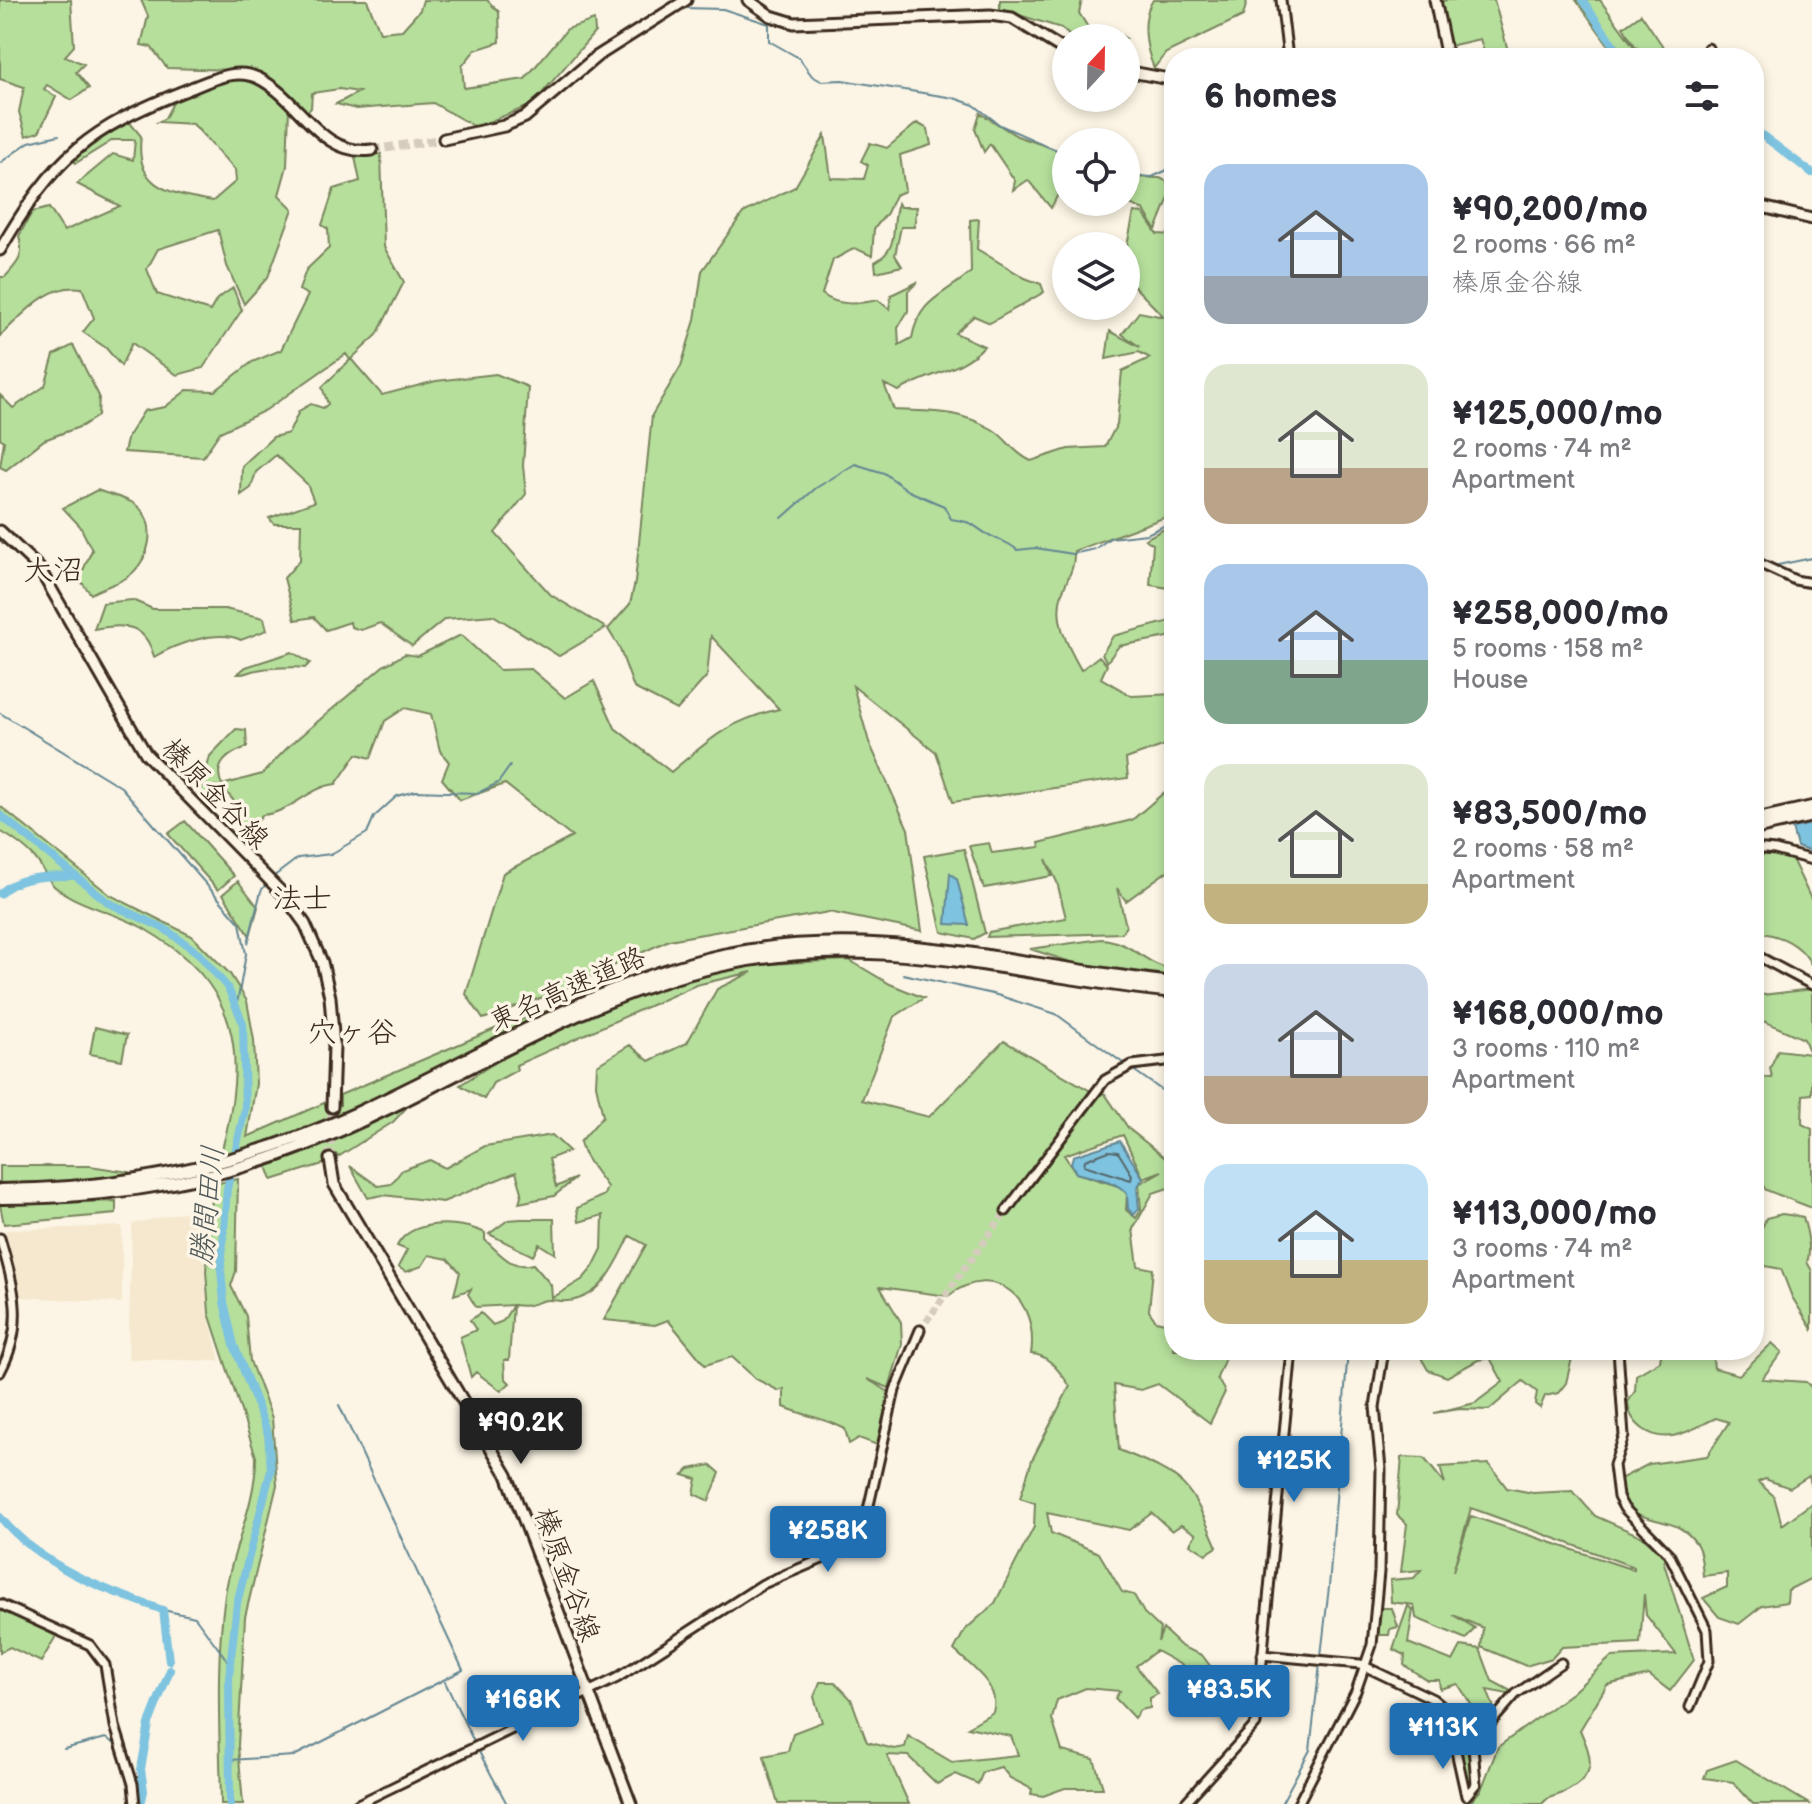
<!DOCTYPE html>
<html lang="en">
<head>
<meta charset="utf-8">
<style>
  :root { --surface:#fff; --page:#f7f7f7; --text:#2b2b33; --muted:#7c7c81; --accent:#1f6fb2 }
  body { margin:0; font-family:"Balsamiq Sans","Klee One",sans-serif; background:var(--page); color:var(--text); height:100vh; display:flex; flex-direction:column; font-size:30px; white-space:nowrap }
  * { box-sizing:border-box; margin:0 }
  p { font-size:26px; color:var(--muted) }
  .icon { flex:none; width:44px; height:44px; fill:none; stroke:currentColor; stroke-width:2; stroke-linecap:round; stroke-linejoin:round }
  .map { position:relative; flex:1; overflow:hidden }
  .details { position:absolute; left:1164px; top:48px; width:600px; height:1312px; display:flex; flex-direction:column; background:var(--surface); border-radius:32px; box-shadow:0 4px 12px #0003 }
  .details>* { flex:none }
  .needle { width:52px; rotate:22deg }
  .tools { position:absolute; left:1052px; top:24px; display:grid; gap:16px }
  .tools a { display:grid; place-items:center; width:88px; height:88px; border-radius:50%; background:var(--surface); box-shadow:0 4px 12px #0003; font-size:40px }
  .price { position:absolute; translate:-50% -68px; padding:0 18px; border-radius:8px; background:var(--accent); color:#fff; font-size:26px; line-height:52px; filter:drop-shadow(0 2px 4px #0008) }
  .price::after { content:''; position:absolute; left:50%; top:48px; width:24px; height:18px; margin-left:-12px; background:inherit; clip-path:polygon(0 0,100% 0,50% 100%) }
  .price.selected { background:#222; color:#fff }
  ul { padding:0; list-style:none }
  li { display:flex; align-items:center; gap:24px; height:200px; padding:0 40px }
  li span { display:grid; place-items:center; flex:none; width:224px; height:160px; border-radius:24px; color:#555 }
  li>.icon { margin-inline-start:auto }
  span .icon { width:96px; height:96px; fill:#fffc; stroke-width:1 }
  li b { font-size:34px }
  h2 { display:flex; justify-content:space-between; align-items:center; height:96px; padding:0 40px; font-size:34px }
  .map>svg:first-child { display:block }
  .built { fill:#f5e8ce }
  .green { fill:#b6df9c; stroke:#78845d; stroke-width:2; fill-rule:evenodd }
  .water { fill:#7ec3df; stroke:#638692; stroke-width:2 }
  .lines { fill:none; stroke-linecap:round; stroke-linejoin:round }
  .shore { stroke:#56676b; stroke-width:2 }
  .stream { stroke:#638692; stroke-width:2 }
  .river { stroke:#7ec3df; stroke-width:8 }
  .minor-tunnel { stroke:#d5ccbd; stroke-width:7; stroke-dasharray:7 3.5; stroke-linecap:butt }
  .major-tunnel { stroke:#d5ccbd; stroke-width:9; stroke-dasharray:9 4.5; stroke-linecap:butt }
  .minor-casing { stroke:#3b2a1e; stroke-width:13 }
  .major-casing { stroke:#3b2a1e; stroke-width:15 }
  .highway-casing { stroke:#3b2a1e; stroke-width:16 }
  .minor { stroke:#fcf5e5; stroke-width:7 }
  .major { stroke:#fcf5e5; stroke-width:9 }
  .highway { stroke:#fcf5e5; stroke-width:10 }
  .labels { text-anchor:middle; stroke-width:7; stroke-linejoin:round; paint-order:stroke }
  .street-label { font-size:28px; fill:#3b2a1e; stroke:#fcf5e5 }
  .neighbourhood-label { font-size:30px; fill:#3b2a1e; stroke:#fcf5e5 }
  .water-label { font-size:30px; font-style:italic; fill:#4f5858; stroke:#fcf5e5 }
</style>
</head>
<body>
<div class="map">
<svg width="1812" height="1804" viewBox="0 0 1812 1804">
  <rect width="100%" height="100%" fill="#fcf5e5"/>
  <filter id="ink" filterUnits="userSpaceOnUse"><feTurbulence type="fractalNoise" baseFrequency=".0125" numOctaves="2"/><feDisplacementMap in="SourceGraphic" scale="16" xChannelSelector="R" yChannelSelector="G"/><feConvolveMatrix kernelMatrix="1 2 1 2 8 2 1 2 1" color-interpolation-filters="sRGB"/></filter>
  <g filter="url(#ink)">
    <path class="built" d="M209 1206 203 1253 207 1310 220 1361 128 1359 132 1224Z
      M122 1226V1303L22 1297 5 1230Z"/>
    <path class="green" d="M0 0H71L74 46 65 56 84 64 76 72 89 88 72 100 47 85 44 89 56 97 39 132 26 136 19 112 24 87 0 79Z
      M141 0H367L380 32 402 30 420 10 423 0H487L499 12 500 42 475 50 462 66 464 88 525 79 567 29 594 20 595 32 532 105 475 127 433 103 356 109 336 104 359 92 339 89 312 93 311 108 304 115 270 81 234 70 167 68 151 47 141 45 148 16Z
      M1000 0H1082L1079 13 1091 32 1105 36 1113 31 1125 38H1072L1061 28 1000 9Z
      M1153 0H1247V1L1243 16 1166 53 1154 68C1146 50 1140 18 1153 0Z
      M1447 0H1494L1510 58H1486L1480 39 1449 46 1439 2Z
      M1576 0H1600L1642 58H1618Z
      M1641 14 1664 48 1660 58C1638 58 1634 44 1623 27Z
      M235 76 265 87 289 109 287 166 279 195 293 209 268 277 244 304 227 266 218 230 158 249 147 269 157 294 210 311 217 299 233 288 242 310 203 368 177 375 132 343 121 366 106 348 83 332 94 318 82 288C47 283 24 314 0 336V277H5C18 263 25 256 19 236L32 212 49 208 64 231 120 206 77 184 113 154 133 160 135 140H113L76 163 69 157 127 119 141 136C134 189 170 193 213 201L236 181 235 170 193 124 158 122 165 118 175 99Z
      M980 113 1017 136 1066 153V179L1051 208 1028 180 1013 190 1015 181 990 144 984 152 975 129Z
      M917 123 928 129 931 145 900 155 905 191 895 195 887 213 874 229 872 256 855 248 833 260 822 294C838 307 859 304 878 300L889 309 891 295 918 282 908 291V311L898 328 899 345 912 338C919 299 943 296 971 272L970 220 979 219 977 249 1025 278 1041 284 1044 292 990 323 974 316 955 333 984 346C961 372 927 373 899 391L884 384 894 410C934 412 956 409 992 429 1007 438 1012 452 1031 461L1068 449 1105 447 1117 424 1122 371 1150 358 1139 352 1106 359 1110 331 1140 347 1122 334 1139 312 1164 317 1126 278V250L1134 212 1143 213 1157 234 1174 235V514L1074 551C1075 568 1068 577 1062 593 1053 620 1068 647 1081 670L1099 656 1107 665 1101 678 1132 696 1174 694V742L1126 759 1128 778 953 802 936 752 853 686 869 742 908 829 922 931 829 912 669 940 557 992 483 1019 466 994 503 873 572 837 505 784 460 800 442 779 449 762 440 751 431 714 405 708 385 721 371 758 357 754 336 784C308 787 291 813 262 815L254 827 239 836 234 801 222 787 214 786 215 805 205 812 198 804 210 756 236 729 246 730 247 747C230 753 212 764 222 785L262 774 290 745 383 666 405 654 418 656 461 635 499 670 531 669 565 698 594 681 615 728 671 772C710 739 728 721 779 709L711 636 707 676 677 710 634 688 619 647 608 629 630 604 635 582 652 415 681 366 695 320 702 271 743 213 795 187 825 135 831 178 864 179 868 165 861 161 870 143 887 148Z
      M381 154 384 247 404 282 377 335 351 359 382 395 436 381 496 374 528 387 523 466 526 494 495 533 551 595 606 628 559 656 493 615 445 619 412 646 380 623 361 630 351 627 350 622 326 630 314 617 295 620 284 578 300 560 301 524H274L269 518 314 502 307 484 276 455 256 472 251 488 241 495 242 466 273 437 289 433 299 411 311 404 323 408 328 404 322 387 350 360 346 354 266 410 220 432 203 457 124 452 128 436 144 411 165 407 187 390 215 391 252 362 281 350 308 295 299 290 306 270 329 248 328 229 322 225 334 189 360 181 355 157Z
      M1126 177 1160 178 1174 185 1156 230 1144 210 1125 202Z
      M898 203 900 207H917L914 227H901L895 255 902 266 876 272 875 262C901 248 890 226 898 203Z
      M73 345 99 396 98 416 82 426 44 440 6 470 0 467 4 441 0 438V395L13 408 45 386 54 355Z
      M97 490C107 494 123 497 133 503 161 520 150 563 126 578 115 585 102 587 91 594L79 579 92 550 80 526 63 508Z
      M1172 525 1169 588 1150 585 1153 544 1145 539Z
      M132 600 153 609H225L264 618 267 630 241 640C218 629 175 644 154 657 145 623 124 623 94 629L103 603Z
      M1174 620V636L1119 646 1107 662 1102 654 1113 636Z
      M292 652 310 663 305 668C298 666 265 668 257 670 248 671 246 675 237 674L246 667Z
      M1174 784V849L1170 852V869L1126 901 1117 888 1126 926 1122 933 987 937 989 932 1066 918 1057 882 1046 859 1052 876 984 888 969 846 989 843 992 853 1040 847 1039 843 1132 820Z
      M0 806 110 895 192 936 230 974 247 1001 254 1040 256 1084 247 1137 324 1103 328 1109 340 1105V1095L497 1028 558 1007C480 1043 299 1157 221 1153 249 1052 239 983 143 928 115 912 81 907 55 887 46 879 42 865 34 857 24 846 12 838 0 831Z
      M185 821 234 876 218 890 168 834Z
      M964 849 985 933 974 939 942 932 924 856Z
      M1754 853H1776L1792 859 1812 901V966C1801 943 1778 934 1754 932Z
      M238 881 258 907 250 936 223 894Z
      M1101 939C1132 941 1145 965 1174 970V976L1074 963 1030 949Z
      M849 960 890 984 924 998 894 1017 862 1100 929 1117 1004 1041 1089 1090 1105 1094 1129 1129 1174 1165V1186L1153 1193 1133 1229 1138 1266 1153 1269 1149 1311 1156 1321 1174 1325V1350H1223L1225 1358 1217 1378 1225 1392 1210 1423 1158 1384 1141 1390 1114 1385 1119 1450C1187 1478 1188 1480 1217 1547L1206 1554 1190 1544 1196 1534 1181 1525 1172 1531 1152 1513 1129 1530 1047 1513 1051 1533 1099 1553 1122 1592 1134 1595 1144 1613 1160 1628 1158 1642 1163 1629 1182 1647 1202 1655 1211 1667 1236 1679 1232 1686 1222 1681 1188 1705 1184 1699 1199 1675 1156 1651 1136 1666 1158 1694 1150 1698V1708L1140 1710 1134 1718 1115 1698 1120 1691 1086 1688 1057 1700 1052 1719 1062 1751 1094 1759 1103 1788H1065L1043 1796 1031 1794 1032 1789 1010 1778 1001 1767 983 1772 978 1784 956 1774 937 1784 908 1756 887 1755 909 1804H778L764 1756 788 1751 793 1733 822 1722 814 1697 820 1682H835L851 1699 867 1742 894 1749 905 1747 908 1736 952 1762 1018 1755 1011 1736 968 1727 993 1712C1001 1686 971 1666 954 1650L965 1630 995 1603 1034 1527 1035 1503 1020 1498 1032 1460 1070 1386C1060 1373 1049 1354 1031 1354 1039 1300 996 1260 948 1296L880 1287 901 1322 902 1344 889 1388 867 1379 889 1392 877 1445 859 1438 849 1444 845 1429C825 1418 805 1416 784 1407V1389L779 1391 756 1379 732 1357 705 1365 668 1320 655 1325 604 1320 646 1245 630 1236C617 1263 602 1299 567 1301 560 1302 549 1298 542 1301 530 1305 527 1307 513 1305L509 1360H504L505 1378 510 1383 501 1391 476 1372 471 1377 460 1337 476 1330 470 1320 481 1313 493 1325 503 1321 513 1305 476 1307 468 1294 471 1289 454 1295 460 1272 448 1259 429 1255 422 1266 406 1272 398 1267 407 1250 397 1246C411 1218 461 1221 485 1233V1240C501 1254 511 1270 533 1264L551 1285 552 1298 583 1279 593 1267 602 1249 603 1215 579 1222 577 1208 604 1195 607 1187C598 1174 583 1157 580 1142L603 1116 596 1085 597 1065 630 1045 649 1061 687 1043 717 989 752 972 696 985 516 1065 517 1070 493 1083 484 1099 460 1085C532 1037 629 985 715 971 759 963 804 962 849 960ZM1123 1135 1143 1178 1162 1171 1139 1184 1141 1210 1136 1218 1126 1210 1127 1194 1121 1187 1076 1173 1064 1155Z
      M1812 989V1094L1803 1095 1802 1124 1812 1129V1208L1766 1190 1754 1173V1077L1772 1078 1770 1068 1778 1050 1810 1054 1804 1039 1754 1017V996Z
      M95 1027 127 1035 122 1060 90 1054Z
      M407 1107 393 1122 338 1157 336 1154 326 1157V1163L272 1180 267 1166Z
      M552 1135 569 1151 549 1159 556 1187 576 1178 554 1196 519 1203 522 1192 516 1172 443 1202 383 1195 368 1198 350 1166 378 1186 391 1184 402 1170 430 1160 445 1168 485 1146Z
      M0 1166H90L129 1172 128 1176 9 1186 0 1185Z
      M238 1179 236 1271 231 1286 246 1316 250 1361 272 1418 277 1485 245 1617 238 1746 243 1804H221C220 1735 215 1664 225 1595 232 1548 256 1505 256 1457L209 1313 206 1271 213 1184Z
      M116 1201V1214L4 1224 0 1205Z
      M1782 1214 1803 1217C1807 1231 1812 1250 1807 1262L1812 1271V1329L1792 1297 1781 1269 1754 1264V1217L1763 1226 1766 1218Z
      M521 1219H554L555 1254 539 1244 533 1256 489 1234 508 1220Z
      M1772 1343 1782 1352 1762 1379 1806 1382 1812 1388V1489L1809 1476 1790 1488 1765 1479 1758 1482 1774 1496 1782 1525 1812 1503V1578L1788 1590 1787 1602 1762 1606 1739 1624 1719 1617 1703 1598 1727 1587V1573L1703 1576C1702 1567 1702 1553 1697 1545 1672 1504 1627 1538 1618 1480L1649 1464 1707 1456 1729 1422 1716 1418C1692 1429 1668 1447 1643 1429 1634 1422 1628 1413 1628 1402L1635 1391 1636 1375 1660 1361 1662 1350H1712L1714 1368 1739 1375Z
      M1423 1350H1574L1566 1383 1558 1393 1545 1396 1540 1408 1535 1404 1537 1392 1523 1381 1489 1410 1460 1409 1434 1413 1475 1403 1503 1382 1490 1358 1478 1360 1447 1377 1428 1370 1420 1356Z
      M1402 1457 1424 1458 1445 1484 1440 1467 1489 1464 1507 1488 1533 1493 1573 1491 1595 1516 1643 1537 1664 1555V1563L1694 1660 1670 1691 1649 1675 1607 1685 1580 1730C1593 1759 1598 1776 1563 1793 1554 1797 1548 1796 1542 1804H1473L1472 1800 1481 1790 1498 1747 1573 1692 1611 1657 1676 1654 1646 1615 1644 1594 1640 1643 1562 1647 1552 1658 1526 1666 1481 1647 1483 1628 1453 1615 1475 1628 1466 1639 1416 1618 1414 1605 1391 1602 1390 1580 1414 1578 1421 1570 1401 1572 1407 1524 1397 1515ZM1471 1508 1634 1567V1570L1471 1516 1453 1571Z
      M711 1465 720 1473 709 1501 694 1494 697 1479 683 1475 689 1469Z
      M1408 1606 1413 1610 1408 1643 1453 1661 1461 1646 1480 1649 1492 1681 1511 1691 1508 1694 1487 1690 1494 1708 1471 1735V1784L1466 1786 1458 1735 1476 1712 1458 1684 1440 1689 1439 1680H1427L1404 1665 1405 1655 1393 1649Z
      M0 1608 56 1636 41 1662 10 1647 0 1652Z
      M1380 1608H1392L1398 1627 1390 1629 1389 1635H1378Z
      M1736 1760 1809 1804H1753L1733 1782 1704 1778 1707 1770Z"/>
    <path class="water" d="M1812 824V852L1797 847 1792 828Z
      M950 873 957 879 969 925 946 924Z
      M1120 1141 1143 1178 1137 1188 1139 1209 1134 1215 1128 1209 1127 1194C1115 1179 1093 1178 1076 1173L1071 1163 1073 1156Z"/>
    <g class="lines">
      <path class="shore" d="M1109 1151 1118 1152 1132 1175 1131 1180 1084 1165 1085 1160Z"/>
      <path class="stream" d="M683 8 723 9 769 24V41L799 58 812 76 821 81 842 80 954 98 974 105 1000 125 1056 150H1066
        M0 163 29 142 59 135
        M1126 175 1152 177 1174 167
        M782 518 816 488 855 464 884 473 909 491 944 506 951 519C981 523 973 529 993 537 1003 542 1008 542 1017 550L1036 548 1072 554 1095 549 1110 538 1147 534 1174 521
        M1754 565 1764 570
        M1773 566 1812 558
        M0 713 121 787 240 923 246 954 237 1004
        M273 877 298 858 331 854 367 833 374 817 397 796 415 791 478 793 498 783 510 766
        M248 943 261 891 268 881
        M903 974 997 995 1056 1014 1127 1066
        M1132 1069 1174 1099
        M163 1610 195 1617 230 1664
        M445 1682 475 1744
        M64 1749 106 1738 117 1745
        M478 1750 507 1804
        M128 1754 138 1781 140 1804
        M229 1760 294 1756 463 1670 339 1405
        M1281 1804 1310 1750 1329 1587 1348 1350"/>
      <path class="river" d="M1582 0 1623 58
        M1754 129 1812 173
        M0 815 109 903 165 929 198 953 228 988 243 1023 245 1109 227 1189 221 1270 224 1302 234 1345 268 1434 271 1470 237 1603 229 1677 230 1804
        M0 894C17 875 51 876 74 876
        M0 1517C44 1569 101 1588 163 1610L169 1661
        M150 1721 170 1670
        M141 1804 144 1791 141 1769 149 1724"/>
      <path class="minor-tunnel" d="M920 1330 1006 1211"/>
      <path class="major-tunnel" d="M372 150 444 139
        M330 1159 332 1107"/>
      <defs>
        <path id="minor" d="M1281 0 1288 58
          M1704 58 1708 48
          M1754 561 1795 580 1812 583
          M1754 848 1775 850 1812 860
          M1754 954 1812 985
          M1006 1211 1105 1080 1132 1065 1174 1060
          M0 1238C14 1287 26 1325 0 1372
          M1618 1350 1624 1436 1614 1465 1618 1497 1624 1508 1669 1554 1707 1630 1709 1661 1690 1707
          M0 1604 90 1645 105 1665 115 1726 133 1784 135 1804
          M1262 1655 1360 1664 1433 1699 1445 1709 1450 1724 1466 1796 1476 1784 1473 1746 1476 1740 1516 1694 1561 1663
          M358 1804 617 1678 763 1584 822 1559 851 1541 867 1514 895 1390 920 1330
          M1184 1804 1256 1724 1292 1350
          M1298 1804 1356 1691 1372 1645 1379 1572 1381 1469 1375 1407 1384 1350"/>
        <path id="major" d="M748 0 771 16 794 23 990 15 1012 18 1066 51
          M1435 0 1447 58
          M1126 71 1174 80
          M444 139 504 126 525 117 596 57 686 0
          M1754 205 1812 219
          M0 250C55 156 87 129 189 89 210 81 235 67 258 78 301 99 319 157 372 150
          M0 531 39 568 146 754 284 895 305 924 322 962 330 997 334 1046 332 1107
          M330 1159 334 1184 507 1475 631 1804"/>
        <path id="highway" d="M1754 820 1812 807
          M1754 829 1812 816
          M0 1190C125 1189 244 1165 357 1113 478 1058 592 984 723 955 880 922 1019 967 1174 983
          M0 1198C106 1198 214 1183 313 1142 451 1086 576 997 723 965 880 930 1019 977 1174 992"/>
      </defs>
      <use href="#minor" class="minor-casing"/>
      <use href="#major" class="major-casing"/>
      <use href="#highway" class="highway-casing"/>
      <use href="#minor" class="minor"/>
      <use href="#major" class="major"/>
      <use href="#highway" class="highway"/>
    </g>
  </g>
  <g class="labels">
    <g class="street-label">
      <text transform="translate(216 793) rotate(46)" y="10">榛原金谷線</text>
      <text transform="translate(567 988) rotate(-24)" y="10">東名高速道路</text>
      <text transform="translate(568 1574) rotate(70)" y="10">榛原金谷線</text>
    </g>
    <g class="neighbourhood-label">
      <text x="53" y="580">大沼</text>
      <text x="302" y="908">法士</text>
      <text x="352" y="1042">穴ヶ谷</text>
    </g>
    <g class="water-label">
      <text transform="translate(207 1205) rotate(-84)" y="10">勝間田川</text>
    </g>
  </g>
</svg>
<div class="tools">
<a><svg class="needle" viewBox="-14 -14 28 28"><path d="M0-13l5 13h-10z" fill="#e53935"/><path d="M0 13l5-13h-10z" fill="#7c7c81"/></svg></a>
<a><svg class="icon" aria-label="locate" viewBox="0 0 24 24"><circle cx="12" cy="12" r="6"/><path d="M12 2v4M12 18v4M2 12h4M18 12h4"/></svg></a>
<a><svg class="icon" aria-label="layers" viewBox="0 0 24 24"><path d="M12 4l9 5-9 5-9-5zM3 14l9 5 9-5"/></svg></a>
</div>
<b class="price selected" style="left:521px;top:1466px">¥90.2K</b>
<b class="price" style="left:1294px;top:1504px">¥125K</b>
<b class="price" style="left:828px;top:1574px">¥258K</b>
<b class="price" style="left:1229px;top:1733px">¥83.5K</b>
<b class="price" style="left:523px;top:1743px">¥168K</b>
<b class="price" style="left:1443px;top:1771px">¥113K</b>
<section class="details">
<h2>6 homes<svg class="icon" aria-label="filters" viewBox="0 0 24 24"><path d="M4 7h16M4 17h16"/><circle cx="9" cy="7" r="2"/><circle cx="15" cy="17" r="2"/></svg></h2>
<ul>
<li><span style="background:linear-gradient(#a9c7e8 70%,#9aa5b1 0)"><svg class="icon" aria-label="home" viewBox="0 0 24 24"><path d="M3 11l9-7 9 7M6 9v11h12V9"/></svg></span><div><b>¥90,200/mo</b><p>2 rooms · 66 m²</p><p>榛原金谷線</p></div></li>
<li><span style="background:linear-gradient(#dfe7d0 65%,#b9a48a 0)"><svg class="icon" aria-label="home" viewBox="0 0 24 24"><path d="M3 11l9-7 9 7M6 9v11h12V9"/></svg></span><div><b>¥125,000/mo</b><p>2 rooms · 74 m²</p><p>Apartment</p></div></li>
<li><span style="background:linear-gradient(#a9c7e8 60%,#7fa58c 0)"><svg class="icon" aria-label="home" viewBox="0 0 24 24"><path d="M3 11l9-7 9 7M6 9v11h12V9"/></svg></span><div><b>¥258,000/mo</b><p>5 rooms · 158 m²</p><p>House</p></div></li>
<li><span style="background:linear-gradient(#dfe7d0 75%,#c2b280 0)"><svg class="icon" aria-label="home" viewBox="0 0 24 24"><path d="M3 11l9-7 9 7M6 9v11h12V9"/></svg></span><div><b>¥83,500/mo</b><p>2 rooms · 58 m²</p><p>Apartment</p></div></li>
<li><span style="background:linear-gradient(#c9d6e8 70%,#b9a48a 0)"><svg class="icon" aria-label="home" viewBox="0 0 24 24"><path d="M3 11l9-7 9 7M6 9v11h12V9"/></svg></span><div><b>¥168,000/mo</b><p>3 rooms · 110 m²</p><p>Apartment</p></div></li>
<li><span style="background:linear-gradient(#bfe0f5 60%,#c2b280 0)"><svg class="icon" aria-label="home" viewBox="0 0 24 24"><path d="M3 11l9-7 9 7M6 9v11h12V9"/></svg></span><div><b>¥113,000/mo</b><p>3 rooms · 74 m²</p><p>Apartment</p></div></li>
</ul>
</section>
</div>
</body>
</html>
